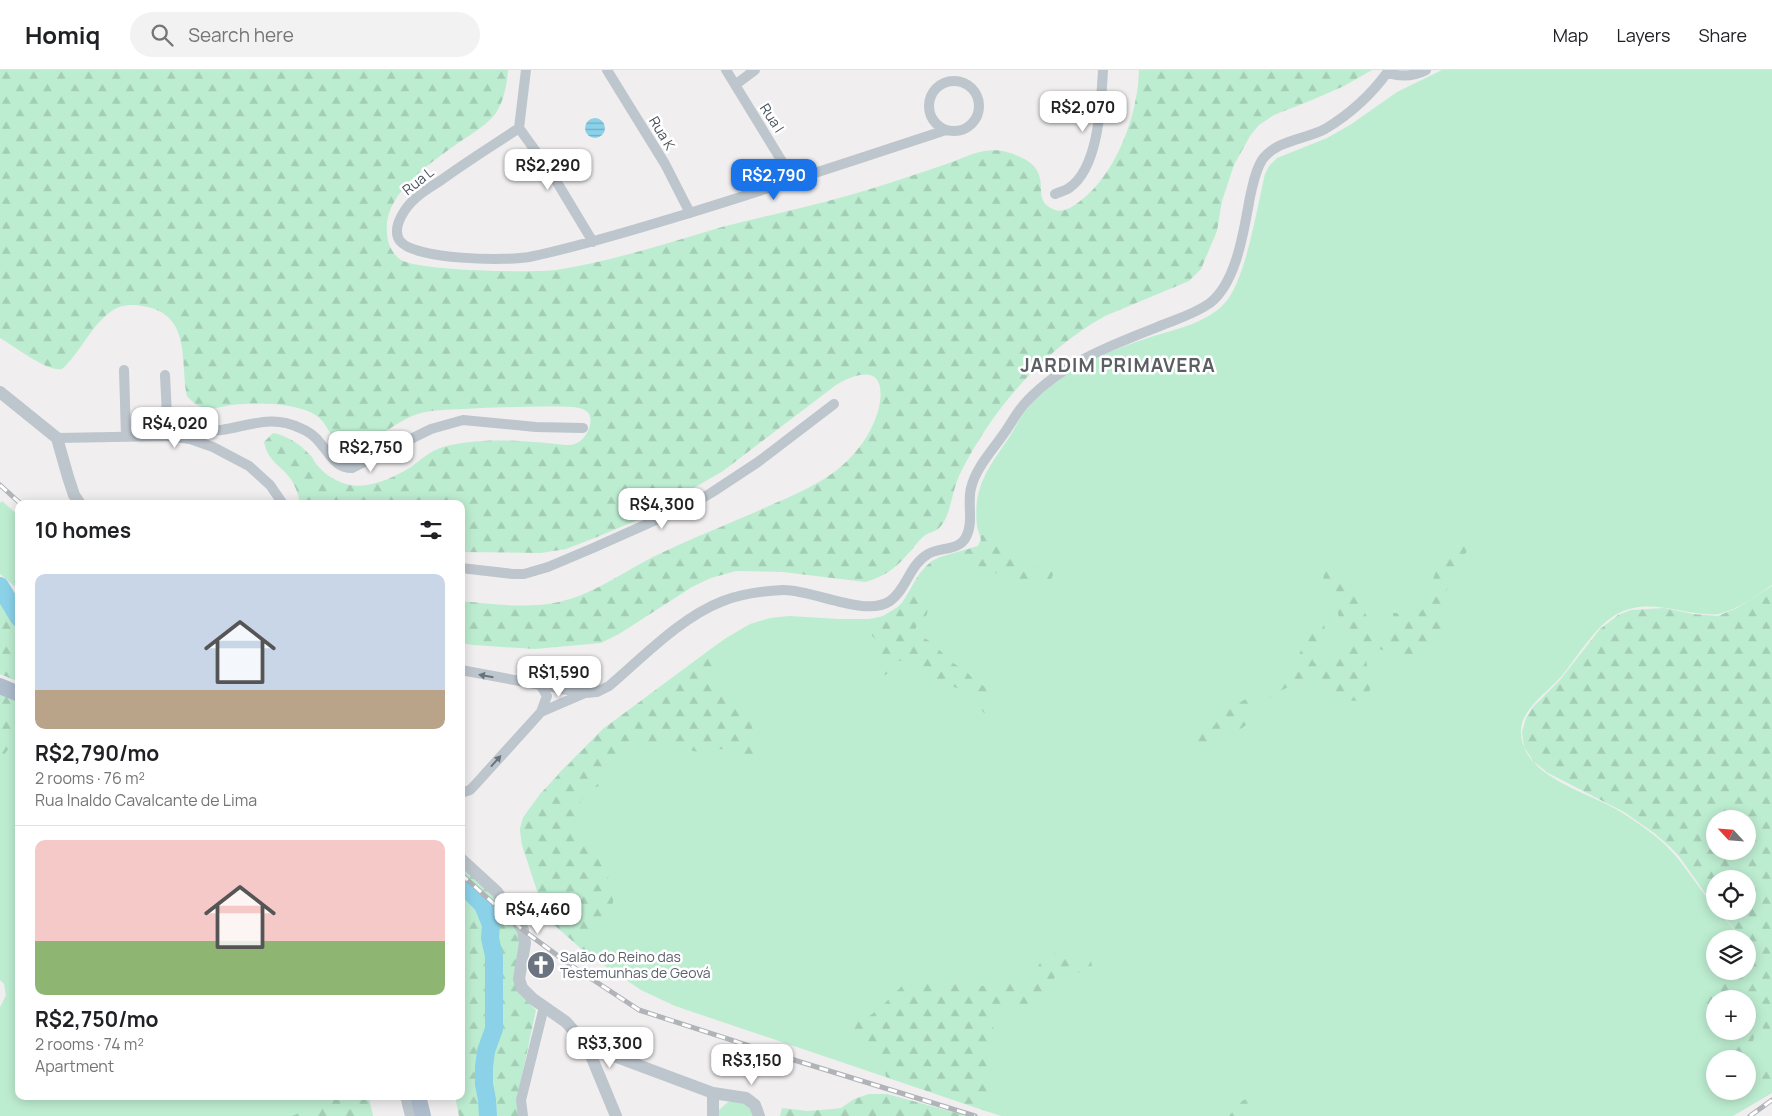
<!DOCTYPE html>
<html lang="en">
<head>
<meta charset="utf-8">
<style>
  :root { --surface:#fff; --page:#f2f2f2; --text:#202124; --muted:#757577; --line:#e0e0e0; --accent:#1a73e8 }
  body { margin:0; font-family:Manrope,sans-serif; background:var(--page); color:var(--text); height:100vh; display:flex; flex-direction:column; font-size:19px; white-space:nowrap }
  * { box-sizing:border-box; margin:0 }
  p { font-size:16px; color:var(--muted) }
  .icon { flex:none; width:28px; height:28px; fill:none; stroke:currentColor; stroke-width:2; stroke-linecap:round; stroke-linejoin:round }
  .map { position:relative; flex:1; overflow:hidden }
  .details { position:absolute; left:15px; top:430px; width:450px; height:600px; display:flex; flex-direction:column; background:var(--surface); border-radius:10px; box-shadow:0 2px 12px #0003 }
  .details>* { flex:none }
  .needle { width:32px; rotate:296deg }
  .buttons { position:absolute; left:1706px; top:740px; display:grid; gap:10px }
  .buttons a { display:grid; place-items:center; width:50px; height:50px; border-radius:50%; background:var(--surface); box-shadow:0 2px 12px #0003; font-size:25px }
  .price { position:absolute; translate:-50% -42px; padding:0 11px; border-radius:10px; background:#fff; color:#222; font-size:16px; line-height:32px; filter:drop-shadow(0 1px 2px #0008) }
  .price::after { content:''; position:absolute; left:50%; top:30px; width:15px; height:11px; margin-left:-8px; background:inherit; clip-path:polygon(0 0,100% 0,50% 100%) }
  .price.on { background:var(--accent); color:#fff }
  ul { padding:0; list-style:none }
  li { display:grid; align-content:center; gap:10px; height:265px; padding:0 20px }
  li+li { border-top:1px solid var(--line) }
  li span { display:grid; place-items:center; height:155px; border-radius:10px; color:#555 }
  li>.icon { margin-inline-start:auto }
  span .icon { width:90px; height:90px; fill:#fffc; stroke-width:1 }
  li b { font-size:21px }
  h2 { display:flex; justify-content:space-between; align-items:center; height:60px; padding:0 20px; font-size:21px }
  header { display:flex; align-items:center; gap:30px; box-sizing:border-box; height:70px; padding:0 25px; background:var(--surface); border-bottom:1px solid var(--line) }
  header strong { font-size:24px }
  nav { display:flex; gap:28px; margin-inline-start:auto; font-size:18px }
  .search { width:350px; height:45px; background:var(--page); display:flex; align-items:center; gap:12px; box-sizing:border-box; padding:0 18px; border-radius:28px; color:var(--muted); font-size:19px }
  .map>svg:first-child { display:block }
  .green { fill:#bdedd1; fill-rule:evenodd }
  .forest { fill:url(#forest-firs); fill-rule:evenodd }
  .water { fill:url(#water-rules) }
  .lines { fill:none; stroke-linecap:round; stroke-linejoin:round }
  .river { stroke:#8bd2e9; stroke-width:18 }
  .minor { stroke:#bdc5cd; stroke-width:10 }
  .tertiary { stroke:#bdc5cd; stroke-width:12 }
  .primary { stroke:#aebccc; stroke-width:16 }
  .rail-casing { stroke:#b0b3b8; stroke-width:5 }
  .rail { stroke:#fff; stroke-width:3; stroke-dasharray:9; stroke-linecap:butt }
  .oneway { fill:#6a737d }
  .labels { text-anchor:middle; stroke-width:5; stroke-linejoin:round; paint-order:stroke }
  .street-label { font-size:14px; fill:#47505b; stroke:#fff }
  .worship-label { font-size:14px; fill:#5b616d; stroke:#fff; text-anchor:start }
  .district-label { font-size:19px; font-weight:bold; letter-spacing:1px; fill:#5b5e63; stroke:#fff }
</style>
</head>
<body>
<header>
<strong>Homiq</strong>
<div class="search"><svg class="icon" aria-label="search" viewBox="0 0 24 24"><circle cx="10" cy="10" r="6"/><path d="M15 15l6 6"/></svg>Search here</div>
<nav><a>Map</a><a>Layers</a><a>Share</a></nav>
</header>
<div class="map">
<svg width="1772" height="1046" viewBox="0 0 1772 1046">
  <defs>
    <pattern id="forest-firs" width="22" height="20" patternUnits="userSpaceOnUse" patternTransform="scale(1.25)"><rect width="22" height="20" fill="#bdedd1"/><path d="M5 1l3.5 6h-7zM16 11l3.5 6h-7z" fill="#a4cdb6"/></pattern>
    <pattern id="water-rules" width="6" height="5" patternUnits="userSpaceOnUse" patternTransform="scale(1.25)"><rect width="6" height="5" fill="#8bd2e9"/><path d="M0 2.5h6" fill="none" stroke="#73adc0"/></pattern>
  </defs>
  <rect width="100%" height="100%" fill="#f0eeee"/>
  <path class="green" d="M1442 0H1772V515C1756 526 1739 539 1719 544 1715 545 1709 544 1704 544 1675 542 1648 529 1619 543 1596 554 1577 588 1561 607 1547 623 1519 640 1521 664 1524 708 1589 722 1621 742 1632 749 1644 757 1655 766 1680 785 1695 814 1715 838V841H1718L1742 869H1715V901H1748L1758 886 1772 898V1023L1733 1046H1001L675 936 641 920 614 902 585 882 551 852 541 833 522 775 520 759 523 748 529 739 559 703 603 659 726 568 750 554 770 548 789 546 840 549H871L883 546 901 535 920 504 932 491 940 487 978 476 981 470C980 465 978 461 977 456 973 417 987 400 1008 369 1014 360 1019 349 1026 340 1057 303 1100 284 1145 269 1173 259 1202 256 1224 234 1246 211 1257 137 1265 104L1269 96 1277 88 1327 68 1350 55 1397 22ZM1715 929H1748V961H1715ZM1715 989H1748V1021H1715Z
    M2 431 19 446V520L0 504V433Z
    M0 623 19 632V1026H368L373 1046H0V937L6 925 4 914 0 910Z
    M744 1030 757 1046H717L719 1040 728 1032Z"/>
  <path class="forest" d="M0 0H508C507 15 504 30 496 43 487 55 473 63 461 71 433 91 383 123 387 162 387 173 392 184 401 190 420 201 531 203 556 200 613 191 667 173 722 157 765 146 808 137 850 125 885 115 920 103 955 91 979 81 995 75 1020 87 1028 90 1036 96 1039 105 1044 119 1035 132 1055 140 1063 143 1072 137 1079 132 1116 105 1138 45 1139 0H1372L1344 16 1312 30 1274 45 1259 55 1250 66 1234 95 1222 131 1217 161 1201 199 1189 211 1105 246C1042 281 991 341 960 404 952 419 951 446 940 457 936 462 929 462 924 466 917 472 912 480 906 486 895 499 881 508 865 512L783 502 736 501 711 508 692 517 619 564 601 573 535 579 473 575 461 573V531C494 534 527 539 559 532 594 524 623 502 655 486 692 468 731 453 769 436 789 427 811 418 830 405 853 390 876 360 880 332 885 295 858 302 836 315L723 401 642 448 597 467 566 479 541 483 461 482V434H300C299 427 296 417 292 411 283 396 268 393 264 372L273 363C286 365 300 374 309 384 313 387 314 392 318 396 325 405 339 413 350 415 370 419 395 407 411 397 420 390 429 382 440 378 477 366 527 371 565 375 569 375 573 375 577 373 586 369 594 353 589 344 586 339 579 338 574 337 537 336 500 337 464 339 448 340 431 339 415 345 397 351 367 377 352 378 333 379 329 354 317 346 309 340 298 338 289 336 270 333 250 333 232 335 223 336 214 340 206 338 198 337 192 332 187 326 180 291 192 243 142 236 130 234 119 235 109 243 89 259 80 283 62 299 47 302 14 276 0 268Z
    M992 464 1007 468 1005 472 999 475 1000 477 1010 478C1019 485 1026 494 1037 497 1044 498 1048 495 1053 499L1054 502 1050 512 1047 513 1036 509 1024 513 1012 512 1007 502 1001 500 985 510 964 498 956 483 978 476 981 470 980 465Z
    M1458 469 1467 471 1469 475C1465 489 1452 500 1448 516 1440 541 1447 570 1425 589H1418L1371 577 1368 578C1360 593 1380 616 1364 629 1358 633 1333 630 1327 625 1322 620 1322 614 1314 612 1308 610 1302 612 1296 614 1279 620 1266 629 1255 642 1252 646 1250 651 1246 655 1231 667 1205 674 1185 675L1214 656 1219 648 1232 637 1249 627 1265 621 1278 610 1297 588 1311 562 1319 553 1324 554C1328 569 1310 577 1313 591L1316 594 1327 596C1341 588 1357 561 1339 550L1337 536 1323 512 1324 502 1334 497 1340 499 1341 512 1345 519 1359 530 1375 564 1382 571C1396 559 1394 560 1393 543H1397L1405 551 1413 548 1424 538 1436 500 1452 475Z
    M934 490C936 503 929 501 926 510 924 514 922 526 923 530 924 536 929 538 927 544 924 552 913 554 916 563L931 572 953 593 966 601 974 610 987 618 988 621 987 630 990 641 989 646 983 642 977 630 960 619 932 610 918 599 901 591H896L887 604 885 605C872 596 882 586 881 574L870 564 864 549C913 549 904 509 934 490Z
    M1772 516V975C1765 967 1766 960 1758 952L1749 987 1746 989H1720L1733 969C1707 968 1715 947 1701 928L1714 915 1721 901H1748V869H1738L1739 864 1718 841H1748V809H1715V837L1678 785 1669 776 1654 763 1624 742 1548 703 1534 692 1524 677 1522 662 1526 648 1533 637 1560 610 1600 559 1618 545 1631 540 1664 538 1693 544 1718 546 1737 538ZM1715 749H1748V781H1715ZM1715 929H1748V961H1715Z
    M0 524 3 529 8 547 19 557V612L0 604Z
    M719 573 716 588 718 599 715 612C720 621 730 623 737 629 758 648 754 675 753 700L741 685 730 678 701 682 693 681 677 673 671 672 646 673 629 671 619 674C616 681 618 687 615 693 613 697 609 698 606 701 603 705 605 712 600 715 597 718 593 717 589 719 580 727 570 756 579 766H585L592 771 597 785 609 797 610 800 607 811 613 827V833L602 850 598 863 585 882 551 852 542 833 522 775 520 759 523 748 540 724 603 659Z
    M0 623 19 632C19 659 18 668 0 690Z
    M461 792 487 814 519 859 526 930 536 940 517 1029 519 1046H493V1032L488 1007 497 949 498 893 496 858 494 849 488 836 480 827 461 811Z
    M461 821 478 837 484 850 490 887V931L488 959 479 1002 484 1046H459L455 1026H461Z
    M1063 882 1071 883 1091 891 1092 896 1085 903 1063 902 1056 906 1033 935 1024 938 999 940 992 948 993 957 997 966 988 979 992 983 993 990 987 1021 989 1042 886 1007 885 1001 873 988 870 981 862 973 858 965 849 962 848 959 852 952 868 947 879 939 904 914 914 910 943 915 963 913 980 916 1024 912 1030 910C1043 892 1037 886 1063 882Z
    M1772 991V1023L1757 1021C1755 1009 1765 1000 1772 991Z
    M1258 1022 1265 1024 1249 1038 1243 1046H1229L1242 1031Z
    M869 1024H887L968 1046H780L782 1038 807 1041 833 1039 841 1038 854 1029Z
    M316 1026H368L373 1046H292L301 1042H321Z"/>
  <path class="water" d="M585 58a10 10 0 1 1 20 0a10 10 0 1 1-20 0Z"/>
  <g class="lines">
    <path class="river" d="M0 516 19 548
      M461 816 471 823 483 835 491 855 490 868 494 886V959L486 981 484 997V1014L487 1030 488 1046"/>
    <path class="minor" d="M526 0 519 58C492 76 466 92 440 111 427 119 414 127 405 140 399 149 393 161 400 171 415 190 506 191 529 187 582 176 632 160 683 145 771 118 858 89 946 60
      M607 0 665 94 690 143
      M726 0 794 111
      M1387 3C1401 7 1413 7 1426 0
      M929 36a25 25 0 1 1 50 0a25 25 0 1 1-50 0Z
      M735 15 755 0
      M519 58 552 104 593 172
      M1055 124C1059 122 1065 121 1069 118 1099 98 1101 33 1103 0
      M124 300 126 366
      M165 305 168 366
      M168 361C178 359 188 357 198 357 206 358 213 361 221 360 249 356 272 344 300 358 308 361 316 367 321 374 331 386 336 398 352 398L431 359 463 350 536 357 583 358
      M57 368 168 366 190 369 213 377 249 396 270 415 283 434
      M461 498 513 504H524L548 497 593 478 692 434 711 423 758 392 834 334
      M461 600 584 623
      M541 642 585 623 597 622 609 616C643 587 681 547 723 531 741 524 764 521 783 520 812 519 865 548 890 531 907 519 909 495 928 484 940 477 959 481 966 467 974 452 967 434 971 418 976 397 993 380 1005 362 1012 352 1018 340 1027 331 1062 294 1109 276 1155 258 1174 250 1193 245 1210 233 1237 212 1244 159 1250 127 1253 114 1255 101 1262 90 1276 70 1304 70 1325 59 1350 44 1372 24 1389 0
      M461 723 470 720 474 716 541 642 547 626 541 616
      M405 1026 410 1046
      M523 1046 521 1030 544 937"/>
    <path class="tertiary" d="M0 322 57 368 68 407 74 425 80 434
      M461 789 497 822 523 860 525 873 519 909 522 918 533 929 566 952 587 976 713 1023 746 1028 755 1035 759 1046
      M587 976 616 1046
      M713 1046V1023"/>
    <path class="primary" d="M0 616 19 624
      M418 1026 423 1046"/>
    <defs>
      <path id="rail" d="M0 415 21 434
        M461 804 523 860 569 894 639 940 765 981 975 1046
        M1750 1046 1772 1030"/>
    </defs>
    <use href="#rail" class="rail-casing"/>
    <use href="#rail" class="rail"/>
  </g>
  <defs><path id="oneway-solid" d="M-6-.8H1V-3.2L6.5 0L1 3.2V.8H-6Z" transform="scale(1.25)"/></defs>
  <g class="oneway">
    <use href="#oneway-solid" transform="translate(486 606) rotate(-170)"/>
    <use href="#oneway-solid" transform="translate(496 691) rotate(-48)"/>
  </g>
  <defs>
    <symbol id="church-disc" viewBox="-11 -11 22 22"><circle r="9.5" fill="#6b7280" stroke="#fff"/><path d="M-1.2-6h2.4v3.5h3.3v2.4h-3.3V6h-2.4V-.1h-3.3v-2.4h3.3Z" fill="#fff"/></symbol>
  </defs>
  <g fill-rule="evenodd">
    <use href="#church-disc" x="525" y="879" width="32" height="32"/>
  </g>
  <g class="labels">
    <g class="street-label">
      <text transform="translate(772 48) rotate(57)" y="5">Rua I</text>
      <text transform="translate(662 63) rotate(59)" y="5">Rua K</text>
      <text transform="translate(418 111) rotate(-39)" y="5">Rua L</text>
    </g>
    <g class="worship-label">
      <text x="560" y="892">Salão do Reino das<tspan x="560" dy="16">Testemunhas de Geová</tspan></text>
    </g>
    <g class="district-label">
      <text x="1118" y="302">JARDIM PRIMAVERA</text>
    </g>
  </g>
</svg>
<div class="buttons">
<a><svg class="needle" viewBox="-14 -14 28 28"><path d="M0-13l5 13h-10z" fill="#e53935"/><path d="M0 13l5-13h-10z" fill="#757577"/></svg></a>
<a><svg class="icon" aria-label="locate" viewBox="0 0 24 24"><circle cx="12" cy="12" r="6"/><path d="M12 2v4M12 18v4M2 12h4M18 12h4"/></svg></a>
<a><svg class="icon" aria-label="layers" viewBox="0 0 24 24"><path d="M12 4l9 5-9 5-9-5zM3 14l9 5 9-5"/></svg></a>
<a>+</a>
<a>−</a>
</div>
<b class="price" style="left:1083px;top:63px">R$2,070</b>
<b class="price" style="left:548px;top:121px">R$2,290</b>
<b class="price on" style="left:774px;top:131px">R$2,790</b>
<b class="price" style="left:175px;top:379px">R$4,020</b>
<b class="price" style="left:371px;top:403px">R$2,750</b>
<b class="price" style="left:662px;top:460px">R$4,300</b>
<b class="price" style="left:559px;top:628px">R$1,590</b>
<b class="price" style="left:538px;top:865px">R$4,460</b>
<b class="price" style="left:610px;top:999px">R$3,300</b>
<b class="price" style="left:752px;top:1016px">R$3,150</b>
<section class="details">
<h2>10 homes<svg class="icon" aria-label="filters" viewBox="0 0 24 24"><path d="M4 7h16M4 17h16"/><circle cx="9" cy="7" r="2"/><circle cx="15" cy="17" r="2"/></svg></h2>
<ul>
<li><span style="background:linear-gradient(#c9d6e8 75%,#b9a48a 0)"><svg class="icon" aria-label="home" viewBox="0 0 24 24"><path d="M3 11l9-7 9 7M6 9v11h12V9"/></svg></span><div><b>R$2,790/mo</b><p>2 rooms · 76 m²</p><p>Rua Inaldo Cavalcante de Lima</p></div></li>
<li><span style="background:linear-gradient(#f6c9c9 65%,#8fb573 0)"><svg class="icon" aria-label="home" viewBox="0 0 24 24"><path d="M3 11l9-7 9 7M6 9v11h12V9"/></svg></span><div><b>R$2,750/mo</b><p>2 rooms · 74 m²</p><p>Apartment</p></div></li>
</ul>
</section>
</div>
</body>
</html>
